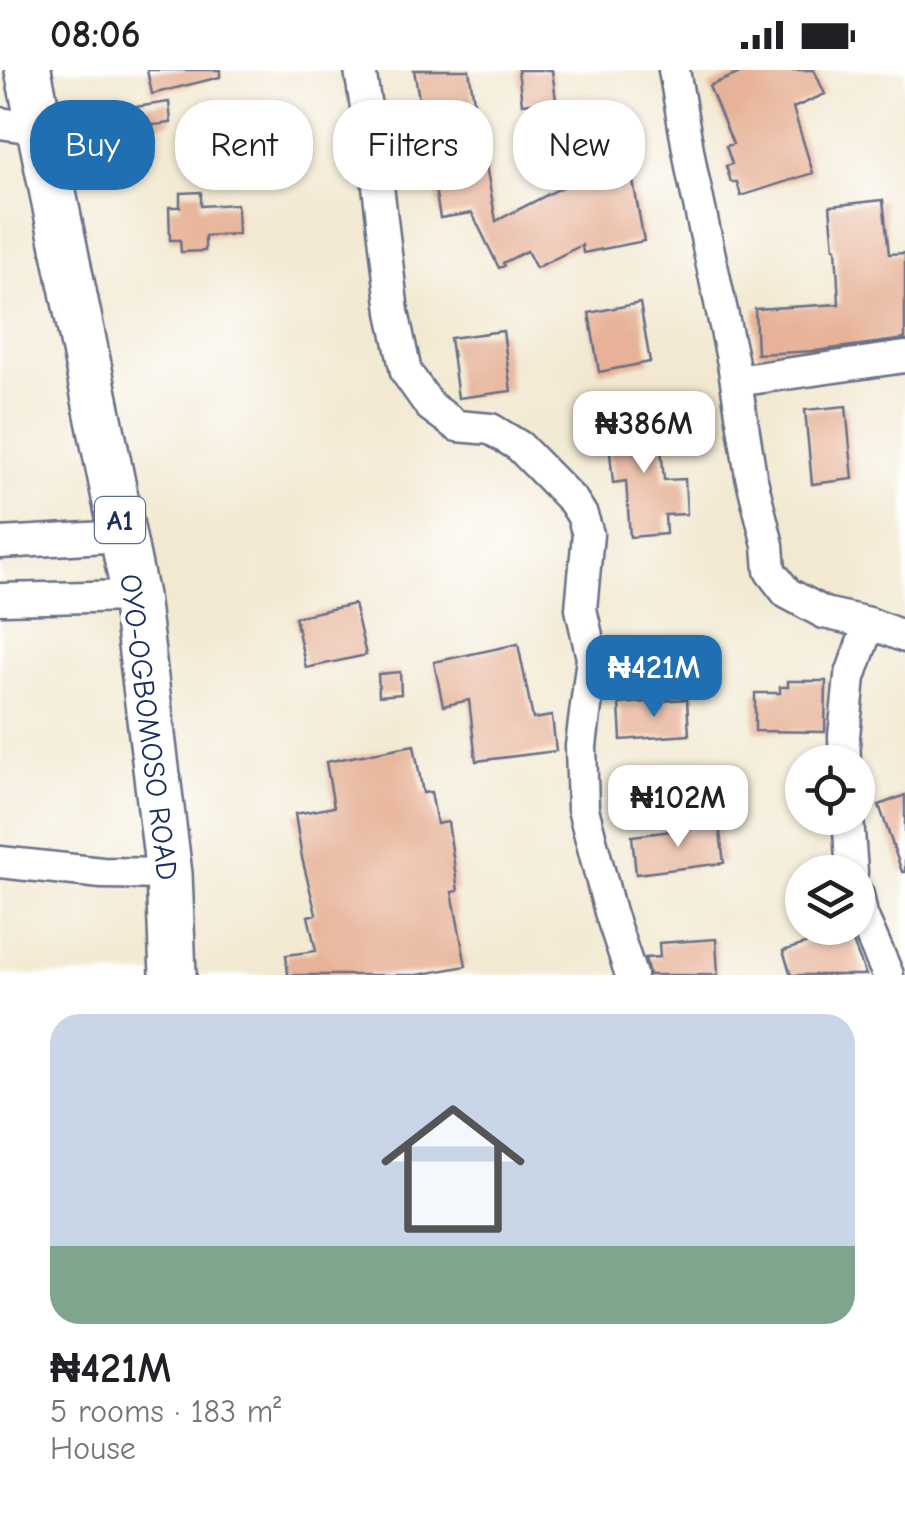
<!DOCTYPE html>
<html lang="en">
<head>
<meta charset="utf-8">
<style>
  :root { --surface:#fff; --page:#f6f6f6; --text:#202124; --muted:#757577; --line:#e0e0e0; --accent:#1f6fb2 }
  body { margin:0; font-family:"Comic Neue",sans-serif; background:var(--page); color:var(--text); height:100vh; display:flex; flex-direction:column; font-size:38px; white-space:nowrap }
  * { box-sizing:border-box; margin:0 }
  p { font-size:32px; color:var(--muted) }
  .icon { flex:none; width:55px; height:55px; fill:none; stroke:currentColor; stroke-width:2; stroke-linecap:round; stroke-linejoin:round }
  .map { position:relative; height:905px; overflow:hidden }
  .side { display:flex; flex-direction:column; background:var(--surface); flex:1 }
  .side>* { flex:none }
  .guide { position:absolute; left:30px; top:30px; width:845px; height:90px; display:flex; gap:20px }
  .buttons { position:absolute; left:785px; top:675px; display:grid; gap:20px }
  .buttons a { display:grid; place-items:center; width:90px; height:90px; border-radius:50%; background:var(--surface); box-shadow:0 2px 8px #0004; font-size:50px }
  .price { position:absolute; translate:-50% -85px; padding:0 22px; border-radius:20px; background:#fff; color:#222; font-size:32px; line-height:65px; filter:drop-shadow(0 2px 5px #0008) }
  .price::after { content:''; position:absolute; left:50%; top:60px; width:30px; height:22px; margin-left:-15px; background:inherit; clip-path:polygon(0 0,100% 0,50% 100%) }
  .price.active { background:var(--accent); color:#fff }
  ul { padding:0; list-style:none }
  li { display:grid; align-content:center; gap:20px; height:530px; padding:0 50px }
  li+li { border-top:2px solid var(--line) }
  li span { display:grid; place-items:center; height:310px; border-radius:30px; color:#555 }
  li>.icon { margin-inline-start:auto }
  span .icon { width:180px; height:180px; fill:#fffc; stroke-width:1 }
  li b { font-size:42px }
  .pill { padding:0 35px; border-radius:40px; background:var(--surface); box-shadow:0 2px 8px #0004; font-size:35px; line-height:90px }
  .pill.active { background:var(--accent); color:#fff }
  .status { display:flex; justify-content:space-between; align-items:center; height:70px; padding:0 50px; background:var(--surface); direction:ltr }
  .status svg { height:28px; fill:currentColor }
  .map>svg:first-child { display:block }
  .building { fill:#e7b297 }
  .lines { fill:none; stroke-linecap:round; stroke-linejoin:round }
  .minor-casing { stroke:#677087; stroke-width:35 }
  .highway-casing { stroke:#677087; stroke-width:50 }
  .minor { stroke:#fff; stroke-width:30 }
  .highway { stroke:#fff; stroke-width:45 }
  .labels { text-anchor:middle; stroke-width:10; stroke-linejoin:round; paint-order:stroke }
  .shield { fill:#fff; stroke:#5f6d8e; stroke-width:2.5 }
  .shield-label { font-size:28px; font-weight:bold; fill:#1b2f5e }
  .street-label { font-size:30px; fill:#1b2f5e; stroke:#fff }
</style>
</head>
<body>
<div class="status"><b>08:06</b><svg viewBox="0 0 49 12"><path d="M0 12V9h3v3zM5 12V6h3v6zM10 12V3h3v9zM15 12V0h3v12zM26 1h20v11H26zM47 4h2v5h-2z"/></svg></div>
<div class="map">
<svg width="905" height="905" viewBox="0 0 905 905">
  <rect width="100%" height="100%" fill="#fff"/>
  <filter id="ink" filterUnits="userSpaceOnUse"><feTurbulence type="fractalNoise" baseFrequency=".01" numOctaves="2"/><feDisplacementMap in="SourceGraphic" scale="20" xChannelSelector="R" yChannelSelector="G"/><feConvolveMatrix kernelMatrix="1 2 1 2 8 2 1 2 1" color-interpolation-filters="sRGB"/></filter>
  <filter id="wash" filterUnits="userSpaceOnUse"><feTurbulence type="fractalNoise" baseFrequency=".0048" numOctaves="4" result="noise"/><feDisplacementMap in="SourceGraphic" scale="40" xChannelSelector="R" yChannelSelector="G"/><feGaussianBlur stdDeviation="2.25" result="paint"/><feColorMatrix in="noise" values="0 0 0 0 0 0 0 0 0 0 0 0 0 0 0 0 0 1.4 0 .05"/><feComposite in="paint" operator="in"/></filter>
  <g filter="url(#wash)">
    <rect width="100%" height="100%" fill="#f3e9d2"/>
    <g id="blocks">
      <path class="building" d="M147 0H220V7L152 24Z
        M414 0H469L474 31 421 40Z
        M518 0H552L556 30 522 34Z
        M747 0H814L825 24 793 38 813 103 741 126 737 112H731L726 96 732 94 726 76 733 74 709 16Z
        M169 32 171 53 137 57 135 37Z
        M623 56 644 171 583 183 582 175 536 198 527 181 503 193 504 196 499 198 472 143 440 148 430 89 483 79 496 151 580 108 572 65Z
        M201 122V136L237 134 238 164 205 166V181L181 182 180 170H170L169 137H180V123Z
        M883 130 889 184 905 183V269L815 281 757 284 755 239 839 234 836 178H834L830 136Z
        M640 233 650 292 599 302 589 243Z
        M503 261 511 321 458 328 450 268Z
        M846 336 853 409 812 414 805 340Z
        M658 346 664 410 685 409 687 444 665 445 666 464 630 467 626 411 613 413 607 352Z
        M354 534 366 585 306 598 295 547Z
        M518 574 533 649 552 646 556 681 476 691 469 630 443 636 434 592Z
        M400 602 401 624 379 626 378 604Z
        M788 611H826L825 662 755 661V623H780V617H788Z
        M687 629 689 665 621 670 619 634Z
        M414 675 423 723 431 722 437 754 448 752 458 821 452 822 466 896 417 905H288L286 885 316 881 308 846 316 844 302 788 295 744 334 737 326 692Z
        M905 725V802H902L879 735Z
        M719 755 724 793 636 804 632 766Z
        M848 860 866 905H791L783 881Z
        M716 869 718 905H649L645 888 660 887 659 873Z"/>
    </g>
  </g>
  <g filter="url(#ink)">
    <use href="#blocks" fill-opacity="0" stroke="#677087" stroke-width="2.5"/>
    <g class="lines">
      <defs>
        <path id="minor" d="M360 0 376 99 393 242 406 302 430 336 457 356 491 359 519 376 573 431 582 445 588 464 581 539 592 588 581 676 583 739 610 842 631 905
          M674 0 692 102 733 293 751 406 768 475 770 501 787 523 824 543 869 553 905 567
          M0 53 40 59
          M736 311 905 287
          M0 473 123 466
          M0 529 135 526
          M845 692 844 666 850 607 869 553
          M848 748 852 802
          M0 792 102 803 169 804
          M858 825 862 845 888 905"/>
        <path id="highway" d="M28 0 135 526 169 804 173 905"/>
      </defs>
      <use href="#minor" class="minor-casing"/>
      <use href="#highway" class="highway-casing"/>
      <use href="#minor" class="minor"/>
      <use href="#highway" class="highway"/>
    </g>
  </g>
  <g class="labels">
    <rect class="shield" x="95" y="427" width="50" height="46" rx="8"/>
    <g class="shield-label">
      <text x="120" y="460">A1</text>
    </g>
    <g class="street-label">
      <text transform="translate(149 657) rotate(83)" y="10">OYO-OGBOMOSO ROAD</text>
    </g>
  </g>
</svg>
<div class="buttons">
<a><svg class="icon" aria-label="locate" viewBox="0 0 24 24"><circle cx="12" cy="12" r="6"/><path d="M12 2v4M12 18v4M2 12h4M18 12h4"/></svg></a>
<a><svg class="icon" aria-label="layers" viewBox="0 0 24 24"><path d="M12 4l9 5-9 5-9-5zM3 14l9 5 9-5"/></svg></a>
</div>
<b class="price" style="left:644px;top:406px">₦386M</b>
<b class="price active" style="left:654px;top:650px">₦421M</b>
<b class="price" style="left:678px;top:780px">₦102M</b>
<div class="guide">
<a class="pill active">Buy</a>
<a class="pill">Rent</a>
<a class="pill">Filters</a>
<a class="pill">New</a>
</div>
</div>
<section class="side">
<ul>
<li><span style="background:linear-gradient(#c9d6e8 75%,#7fa58c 0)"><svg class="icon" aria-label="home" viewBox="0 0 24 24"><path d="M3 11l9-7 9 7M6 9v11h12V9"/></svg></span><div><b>₦421M</b><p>5 rooms · 183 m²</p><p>House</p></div></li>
</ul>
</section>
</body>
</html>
